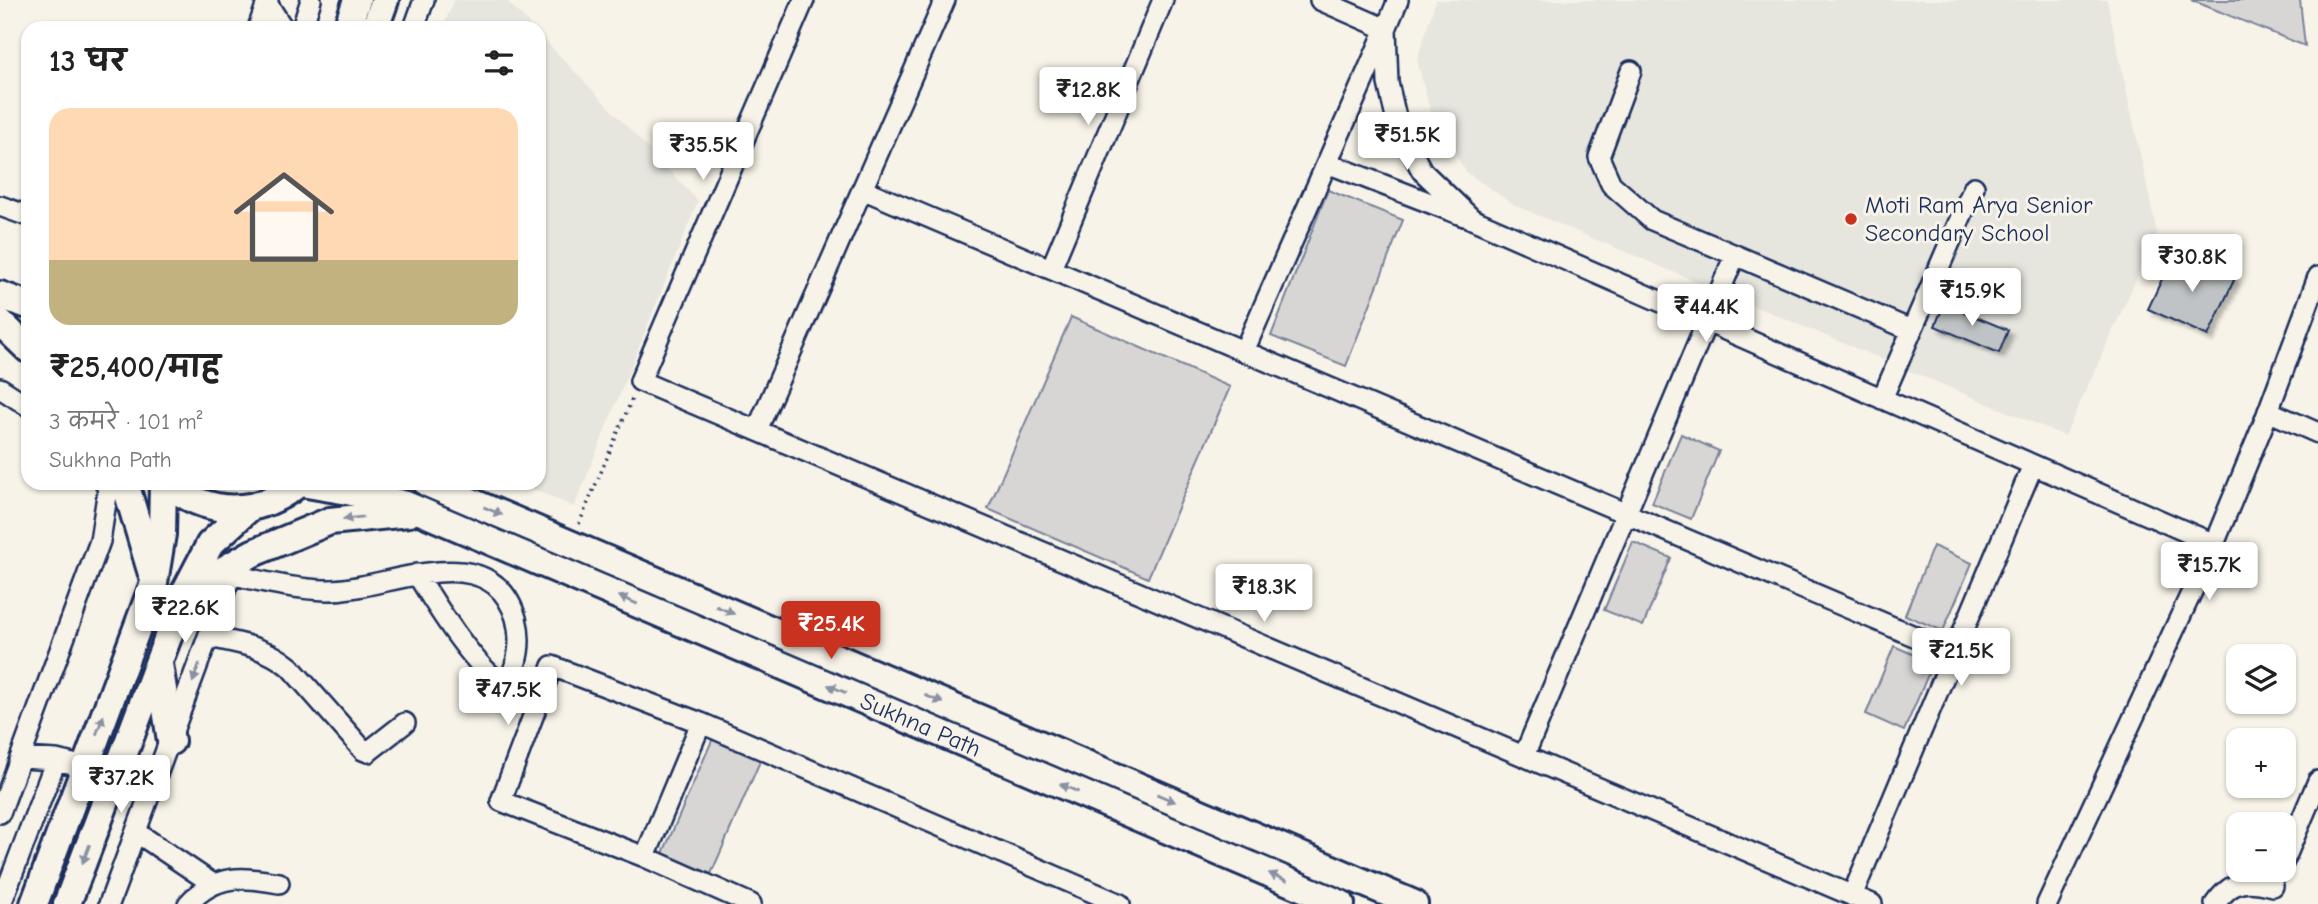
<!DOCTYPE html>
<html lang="hi">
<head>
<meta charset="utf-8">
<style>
  :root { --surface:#fff; --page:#f6f6f6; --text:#222; --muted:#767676; --line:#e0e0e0; --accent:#c8321e }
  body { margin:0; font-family:"Comic Neue","Playpen Sans Deva",sans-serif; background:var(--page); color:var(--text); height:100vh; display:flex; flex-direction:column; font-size:26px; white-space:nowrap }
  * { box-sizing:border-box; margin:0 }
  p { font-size:23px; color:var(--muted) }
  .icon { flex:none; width:38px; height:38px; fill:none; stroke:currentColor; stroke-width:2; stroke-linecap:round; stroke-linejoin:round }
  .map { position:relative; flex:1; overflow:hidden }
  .panel { position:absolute; left:21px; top:21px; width:525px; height:469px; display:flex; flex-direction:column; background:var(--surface); border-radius:21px; box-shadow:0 2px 5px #0004 }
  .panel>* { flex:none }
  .tools { position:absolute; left:2226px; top:644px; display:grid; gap:14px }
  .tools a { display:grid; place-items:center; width:70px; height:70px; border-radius:14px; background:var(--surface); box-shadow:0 2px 5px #0004; font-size:35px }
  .price { position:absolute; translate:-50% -60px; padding:0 16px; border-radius:7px; background:#fff; color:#222; font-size:23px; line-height:46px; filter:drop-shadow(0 2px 4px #0008) }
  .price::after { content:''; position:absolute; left:50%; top:42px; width:21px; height:16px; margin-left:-10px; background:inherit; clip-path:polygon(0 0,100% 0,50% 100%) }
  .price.current { background:var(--accent); color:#fff }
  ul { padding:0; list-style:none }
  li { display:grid; align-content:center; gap:14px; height:371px; padding:0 28px }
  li+li { border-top:2px solid var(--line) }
  li span { display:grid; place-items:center; height:217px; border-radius:21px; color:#555 }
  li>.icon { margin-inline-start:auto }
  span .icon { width:126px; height:126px; fill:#fffc; stroke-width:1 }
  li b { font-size:30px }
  h2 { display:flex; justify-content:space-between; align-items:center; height:84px; padding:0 28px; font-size:30px }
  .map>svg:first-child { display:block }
  .built { fill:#e6e5de }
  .green { fill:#d7d6d4; stroke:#798299; stroke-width:2 }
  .building { fill:#c0c3c5; stroke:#1b2f5e; stroke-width:2; filter:url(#shadow) }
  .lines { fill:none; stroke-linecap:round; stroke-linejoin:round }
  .minor-casing { stroke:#1b2f5e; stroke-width:24 }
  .major-casing { stroke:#1b2f5e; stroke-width:32 }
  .path { stroke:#1b2f5e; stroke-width:3.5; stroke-dasharray:2 5; stroke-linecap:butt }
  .minor { stroke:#f7f3e8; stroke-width:19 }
  .major { stroke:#f7f3e8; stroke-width:26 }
  .oneway { fill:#8991a3 }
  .poi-dot { fill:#c8321e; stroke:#f7f3e8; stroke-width:2.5 }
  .labels { text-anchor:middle; stroke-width:6; stroke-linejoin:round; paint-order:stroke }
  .poi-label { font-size:24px; fill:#1b2f5e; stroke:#f7f3e8; text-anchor:start }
  .street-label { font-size:24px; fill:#1b2f5e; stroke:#f7f3e8 }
</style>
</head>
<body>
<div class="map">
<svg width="2318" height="904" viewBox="0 0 2318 904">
  <defs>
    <filter id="shadow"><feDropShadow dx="5" dy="5" stdDeviation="2" flood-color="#0004"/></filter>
  </defs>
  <rect width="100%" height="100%" fill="#f7f3e8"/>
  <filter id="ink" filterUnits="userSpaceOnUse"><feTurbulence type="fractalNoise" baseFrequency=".0143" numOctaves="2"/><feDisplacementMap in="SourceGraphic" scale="14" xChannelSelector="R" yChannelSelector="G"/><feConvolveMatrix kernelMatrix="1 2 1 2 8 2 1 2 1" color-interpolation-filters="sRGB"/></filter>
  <g filter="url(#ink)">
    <path class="built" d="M454 0H506L533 28H443Z
      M1436 0H2107L2157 233 2065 436 1516 206 1466 172 1431 113 1417 60Z
      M539 34 698 201 574 507 520 483H539Z"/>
    <path class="green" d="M2191 0H2300L2305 46Z
      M1328 190 1403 220 1346 366 1271 336Z
      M1071 317 1230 387 1148 578 988 509Z
      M1681 434 1719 451 1691 519 1652 503Z
      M1633 542 1671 558 1643 626 1604 610Z
      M1933 546 1972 563 1943 631 1905 615Z
      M1894 646 1933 663 1904 731 1866 714Z
      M713 738 761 759 711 874 663 853Z"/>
    <path class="building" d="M2175 251 2235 278 2208 336 2148 309Z
      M1944 304 2008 330 1999 353 1935 326Z"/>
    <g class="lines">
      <defs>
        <path id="minor" d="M804 0 640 381 1872 904
          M1398 0 1386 29 1388 83 1398 126 1422 171 1472 219 2214 544
          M267 3 283 28
          M258 28 268 0
          M302 28 311 0
          M414 28 424 0
          M1631 71 1599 157 1611 184 1652 220 1735 255
          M1327 163 1464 216
          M862 189 1954 653
          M0 206 28 216
          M1051 269 1163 0
          M1244 351 1386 29 1320 0
          M0 388 28 406
          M1882 399 1974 187
          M2268 411 2318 433
          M757 430 945 0
          M231 574C262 582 294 589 326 590 384 592 489 532 516 618 522 640 519 665 506 684 480 677 432 599 417 574
          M209 637C239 643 266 647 290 667L363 750 368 752 405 723
          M1524 756 1735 255 1911 330
          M21 758 56 760 85 767
          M0 813 100 541 108 489 105 483
          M136 832 213 884
          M645 857 701 723
          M2284 861 2318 781
          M1852 896 2033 465
          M1 904 56 760
          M109 904 235 564
          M188 904C216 873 242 877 279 883
          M751 904 645 857 501 801 552 666 701 723 1120 904
          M2047 904 2214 544 2263 425 2318 277
          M2215 904C2232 880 2246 879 2273 886"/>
        <g id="major">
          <path d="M347 28 357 0"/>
          <path d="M375 28 385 0"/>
          <path d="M0 295 28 305"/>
          <path d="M0 322 28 349"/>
          <path d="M125 483 152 574"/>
          <path d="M166 483C209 516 256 518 299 483"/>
          <path id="s1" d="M301 483 348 491 406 505 1341 904"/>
          <path d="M427 483 1414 904"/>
          <path d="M185 592 253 553 330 521 409 513"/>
          <path d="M159 664 171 741"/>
          <path d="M34 904 154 583 162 534 163 483"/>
          <path d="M67 904 185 592 210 544 249 508"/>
        </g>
      </defs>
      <use href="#minor" class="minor-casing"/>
      <use href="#major" class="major-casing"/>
      <path class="path" d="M579 524 632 399"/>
      <use href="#minor" class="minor"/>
      <use href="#major" class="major"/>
    </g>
    <defs><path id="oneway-solid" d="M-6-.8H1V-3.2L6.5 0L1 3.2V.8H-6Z" transform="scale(1.75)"/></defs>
    <g class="oneway">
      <use href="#oneway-solid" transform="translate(493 511) rotate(23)"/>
      <use href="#oneway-solid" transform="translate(353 518) rotate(174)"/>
      <use href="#oneway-solid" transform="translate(628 600) rotate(-157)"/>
      <use href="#oneway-solid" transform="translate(725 610) rotate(23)"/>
      <use href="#oneway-solid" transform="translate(196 673) rotate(110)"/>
      <use href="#oneway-solid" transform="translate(837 689) rotate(-157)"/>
      <use href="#oneway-solid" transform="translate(934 699) rotate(23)"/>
      <use href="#oneway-solid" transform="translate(100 725) rotate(-69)"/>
      <use href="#oneway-solid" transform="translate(1069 788) rotate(-157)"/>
      <use href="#oneway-solid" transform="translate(1166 798) rotate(23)"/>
      <use href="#oneway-solid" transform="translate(86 854) rotate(111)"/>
      <use href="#oneway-solid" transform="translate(1278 877) rotate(-157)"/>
    </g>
  </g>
  <circle class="poi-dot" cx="1851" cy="219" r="7"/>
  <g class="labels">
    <g class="poi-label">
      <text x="1865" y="213">Moti Ram Arya Senior<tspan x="1865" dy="28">Secondary School</tspan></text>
    </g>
    <g class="street-label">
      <text dy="8" stroke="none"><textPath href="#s1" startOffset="667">Sukhna Path</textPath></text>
    </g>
  </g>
</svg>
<div class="tools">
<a><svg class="icon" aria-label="layers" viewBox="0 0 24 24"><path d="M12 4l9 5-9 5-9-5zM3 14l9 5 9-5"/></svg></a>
<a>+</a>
<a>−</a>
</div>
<b class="price" style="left:1088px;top:127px">₹12.8K</b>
<b class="price" style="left:1407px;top:172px">₹51.5K</b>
<b class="price" style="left:703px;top:182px">₹35.5K</b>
<b class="price" style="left:2192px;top:294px">₹30.8K</b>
<b class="price" style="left:1972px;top:328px">₹15.9K</b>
<b class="price" style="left:1706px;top:344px">₹44.4K</b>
<b class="price" style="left:2209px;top:602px">₹15.7K</b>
<b class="price" style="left:1264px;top:624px">₹18.3K</b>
<b class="price" style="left:185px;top:645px">₹22.6K</b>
<b class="price current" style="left:831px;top:661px">₹25.4K</b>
<b class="price" style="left:1961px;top:688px">₹21.5K</b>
<b class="price" style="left:508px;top:727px">₹47.5K</b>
<b class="price" style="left:121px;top:815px">₹37.2K</b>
<section class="panel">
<h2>13 घर<svg class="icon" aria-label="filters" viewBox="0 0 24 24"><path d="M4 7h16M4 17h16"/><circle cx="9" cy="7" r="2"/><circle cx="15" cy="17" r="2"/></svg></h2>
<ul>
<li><span style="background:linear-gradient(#ffd9b3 70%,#c2b280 0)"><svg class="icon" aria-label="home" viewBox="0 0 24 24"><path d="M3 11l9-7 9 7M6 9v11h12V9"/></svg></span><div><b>₹25,400/माह</b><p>3 कमरे · 101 m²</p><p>Sukhna Path</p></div></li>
</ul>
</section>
</div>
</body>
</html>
